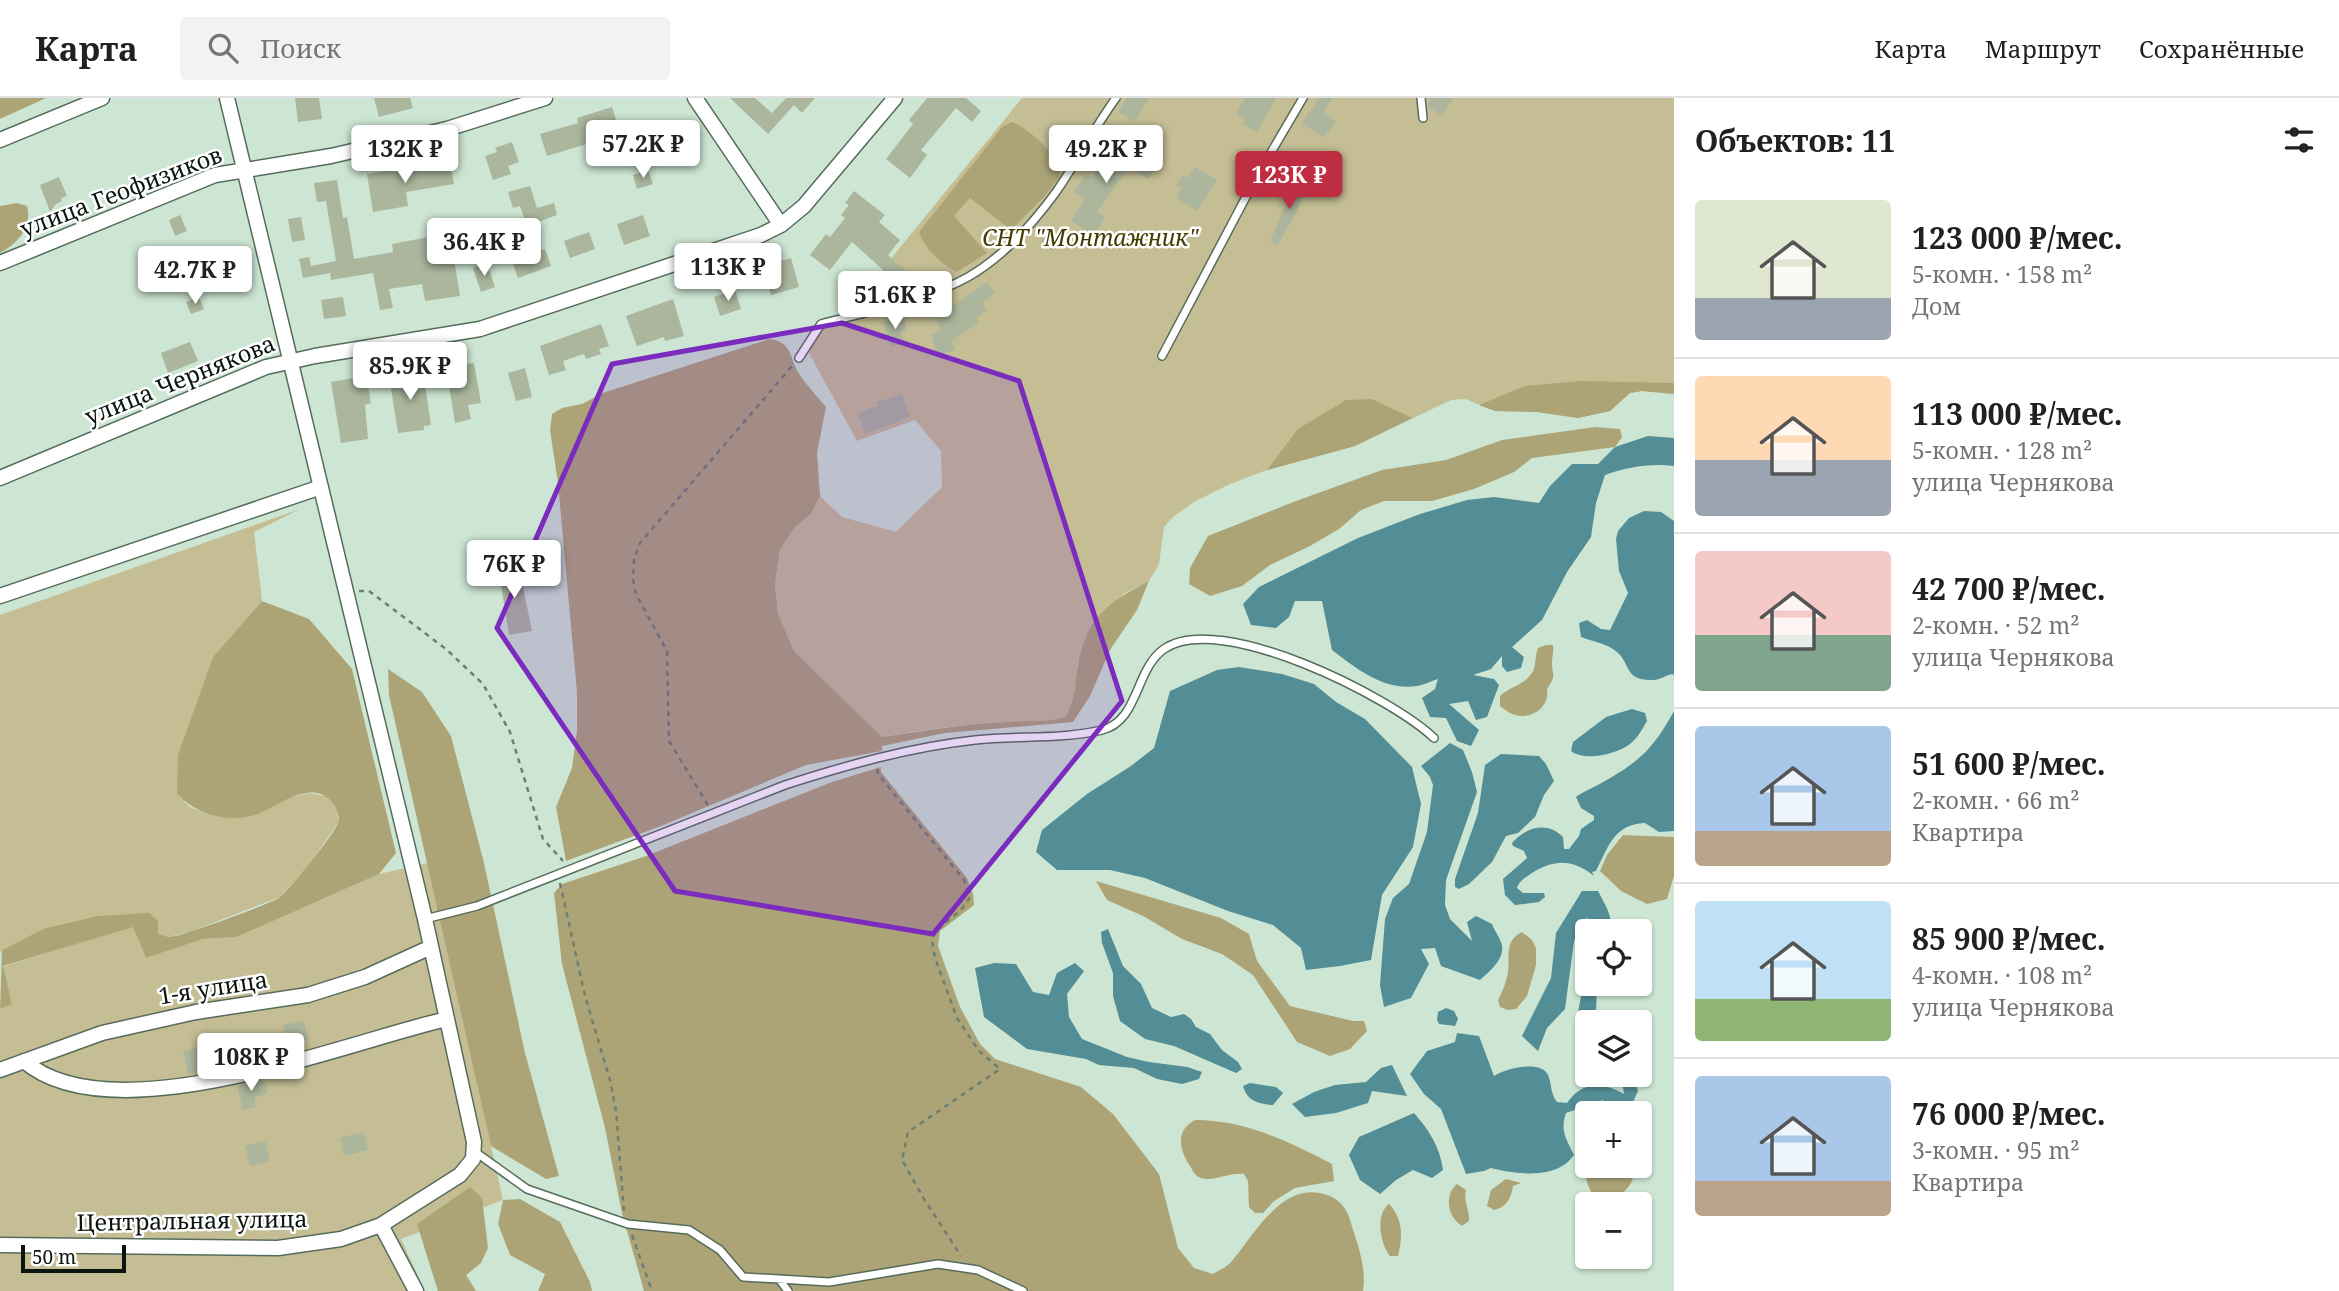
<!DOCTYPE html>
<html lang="ru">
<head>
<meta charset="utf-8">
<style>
  :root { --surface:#fff; --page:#f2f2f2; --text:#202124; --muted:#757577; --line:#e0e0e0; --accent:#be2d41 }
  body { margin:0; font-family:"Noto Serif",serif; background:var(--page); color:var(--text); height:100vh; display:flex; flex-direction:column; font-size:26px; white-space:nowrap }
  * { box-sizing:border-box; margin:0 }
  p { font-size:23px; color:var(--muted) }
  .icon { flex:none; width:38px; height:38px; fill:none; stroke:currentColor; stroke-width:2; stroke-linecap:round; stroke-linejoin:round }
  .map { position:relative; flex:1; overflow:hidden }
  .drawer { display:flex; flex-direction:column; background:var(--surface); width:665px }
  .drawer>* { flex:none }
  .fabs { position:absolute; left:1575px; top:821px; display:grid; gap:14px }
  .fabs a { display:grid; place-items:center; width:77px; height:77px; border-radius:7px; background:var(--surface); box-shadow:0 2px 5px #0004; font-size:35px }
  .scale { position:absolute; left:21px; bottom:18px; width:105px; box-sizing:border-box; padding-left:7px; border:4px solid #0b140e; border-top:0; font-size:19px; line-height:24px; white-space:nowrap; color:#0b140e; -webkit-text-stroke:5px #fff; paint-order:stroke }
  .price { position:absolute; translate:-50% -60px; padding:0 16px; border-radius:7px; background:#fff; color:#222; font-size:23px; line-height:46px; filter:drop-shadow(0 2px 4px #0008) }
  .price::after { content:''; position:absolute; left:50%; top:42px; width:21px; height:16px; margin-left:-10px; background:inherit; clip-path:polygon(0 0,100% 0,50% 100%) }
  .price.active { background:var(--accent); color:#fff }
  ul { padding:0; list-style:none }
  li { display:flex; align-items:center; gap:21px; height:175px; padding:0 21px }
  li+li { border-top:2px solid var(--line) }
  li span { display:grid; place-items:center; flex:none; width:196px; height:140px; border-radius:7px; color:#555 }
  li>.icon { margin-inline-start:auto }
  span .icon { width:84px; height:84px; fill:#fffc; stroke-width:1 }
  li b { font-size:30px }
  h2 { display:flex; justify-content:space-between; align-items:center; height:84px; padding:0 21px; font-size:30px }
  header { display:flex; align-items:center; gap:42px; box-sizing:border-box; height:98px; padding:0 35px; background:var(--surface); border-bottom:2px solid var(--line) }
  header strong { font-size:33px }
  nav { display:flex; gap:38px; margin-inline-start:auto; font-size:24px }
  .search { width:490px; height:63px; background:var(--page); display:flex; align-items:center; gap:18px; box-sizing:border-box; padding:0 24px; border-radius:7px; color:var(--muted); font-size:26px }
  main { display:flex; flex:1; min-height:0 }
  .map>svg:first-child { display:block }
  .green { fill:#c5be95 }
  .forest { fill:#aca477 }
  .water { fill:#538d95 }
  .building { fill:#abb69d }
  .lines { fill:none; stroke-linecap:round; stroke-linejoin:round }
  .lane-casing { stroke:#556c5b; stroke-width:10 }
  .street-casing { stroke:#556c5b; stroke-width:17 }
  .path { stroke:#6e7f72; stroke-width:2.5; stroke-dasharray:5 5; stroke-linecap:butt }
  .lane { stroke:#fff; stroke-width:7 }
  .street { stroke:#fff; stroke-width:14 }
  .marked { fill:#7b2cbf; fill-opacity:0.2; stroke:#7b2cbf; stroke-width:5; stroke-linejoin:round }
  .labels { text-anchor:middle; stroke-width:5; stroke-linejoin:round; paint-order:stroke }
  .street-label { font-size:23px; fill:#0b140e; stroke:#fff }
  .park-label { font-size:23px; font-style:italic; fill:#453c00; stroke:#fff }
</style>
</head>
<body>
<header>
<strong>Карта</strong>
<div class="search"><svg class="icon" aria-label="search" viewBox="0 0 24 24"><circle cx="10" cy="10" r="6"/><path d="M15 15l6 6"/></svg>Поиск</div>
<nav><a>Карта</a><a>Маршрут</a><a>Сохранённые</a></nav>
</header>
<main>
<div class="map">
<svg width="1674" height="1193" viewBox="0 0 1674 1193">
  <rect width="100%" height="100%" fill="#cde6d3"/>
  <path class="green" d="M1022 0H1674V296L1642 293 1630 295 1610 313 1578 320 1537 314 1495 313 1465 301 1451 302 1355 348 1267 372 1230 386 1194 404 1174 418 1164 429 1159 466 1149 483 1124 496 1087 537 1078 565 1073 605 1065 619C1046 625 1026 622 1006 624 964 626 923 632 882 639L794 553 778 516 775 485 780 452 794 430 811 416 820 398 842 419 896 434 942 389 941 353 915 322 857 343 808 253 820 232 848 214 877 181 897 153Z
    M300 411 254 434 262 503 213 559 177 696 190 709 208 716 260 715 286 700 309 695 328 699 338 712V725L307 770 280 799 192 833 169 839 158 836V823L43 831 2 852 0 856V517Z
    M428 765 503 1102 401 1141 425 1193H0V911L12 905 2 869 133 828 146 860 203 841 237 839 379 776Z"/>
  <path class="forest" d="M0 0H46L0 21Z
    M1012 24C1031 32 1059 57 1060 79L1044 99 1011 132 970 100 954 118 987 155 957 174C943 168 923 149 919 134L1002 29Z
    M17 105 27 108C33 129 17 146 0 155V108Z
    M769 241C793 243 789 261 800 277 807 288 817 298 826 309L817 355 820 398 811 416 794 430 780 452 775 485 778 516 794 553 882 639C923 633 964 626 1006 624 1026 622 1045 625 1065 619 1077 600 1074 588 1078 567 1087 518 1108 505 1149 483L1137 512 1110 552 1090 598 1073 624 945 635 882 648V653L806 667 661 728 566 763 556 709 572 670 577 633V594L558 385 550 332 552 316 562 310 582 306 603 295Z
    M1580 283 1674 285V296L1642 293 1630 295 1610 313 1578 320 1537 314 1495 313 1479 307 1525 288Z
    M1372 301 1412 320 1355 348 1267 372 1298 331 1346 302Z
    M1595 329 1620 331 1622 339 1615 349 1532 360 1514 374 1474 391 1432 403H1384L1361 412 1339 431 1310 448 1270 467 1242 488 1210 498 1189 486 1190 470 1208 438 1296 403 1382 372 1446 362 1502 342Z
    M262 503 309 521 352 571 396 755 379 776 237 839 203 841 146 860 133 829 3 868 12 906 0 911 2 852 43 831 98 818 149 815 158 823V836C162 837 165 838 169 839 180 839 267 807 279 800 289 793 335 735 338 725 341 717 335 706 329 701 308 683 279 707 260 715 231 726 198 718 177 696L178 657 213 559Z
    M1546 547H1553C1554 554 1552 558 1552 564 1552 578 1557 577 1547 591 1550 611 1528 624 1510 615 1506 613 1503 610 1500 608V598C1510 588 1526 587 1533 573 1536 567 1535 557 1538 550Z
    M388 571 422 594 451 638 484 765 525 955 559 1078 546 1081 491 1048 389 597Z
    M881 669V674L967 780 973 796 974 807 940 833 938 848 960 909 980 946 995 961 1081 989 1113 1016 1159 1076 1178 1150 1194 1170 1213 1176C1219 1172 1227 1169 1231 1164 1254 1138 1282 1081 1327 1097 1337 1100 1345 1108 1349 1119 1356 1142 1367 1168 1363 1193H644L622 1115 605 1030 562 866 554 795 562 786 646 758 832 684Z
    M1623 737 1674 739V778L1667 801 1647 806 1621 793 1600 773 1607 757Z
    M1096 783 1221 820 1249 836 1257 863 1290 908 1353 923H1364L1367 933 1350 951 1330 958 1297 944 1253 877 1222 856 1182 841 1143 818 1107 802Z
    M1522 834 1532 842 1536 850V867L1527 898 1516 911 1508 912 1500 909 1498 902C1503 892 1506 885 1508 874 1510 857 1504 843 1522 834Z
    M1195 1022C1245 1022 1288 1043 1332 1066L1334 1083 1295 1090 1274 1103 1263 1115H1255L1249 1109 1248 1083 1244 1076C1229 1074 1214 1084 1201 1080 1195 1078 1193 1073 1190 1068 1179 1051 1175 1033 1195 1022Z
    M1587 1049V1068H1631C1639 1085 1623 1094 1611 1106H1600C1584 1089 1583 1071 1587 1049Z
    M1506 1081 1521 1085 1513 1088C1511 1100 1507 1109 1494 1112L1487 1108 1491 1092Z
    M1457 1086 1466 1092C1463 1103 1470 1112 1469 1123L1462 1128C1447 1119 1444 1097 1457 1086Z
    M470 1089 482 1100 488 1150 481 1165 466 1177 476 1193H438L417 1126Z
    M520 1101 560 1124 590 1184 592 1193H538L545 1176 510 1157 498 1126 503 1102Z
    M1389 1106C1403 1121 1403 1138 1398 1158H1390C1380 1146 1375 1116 1389 1106Z"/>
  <path class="water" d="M1648 338 1674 340V368C1649 365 1628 369 1605 377L1596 405 1591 439 1567 474 1542 522 1512 549 1524 559 1521 570 1507 574 1502 568V558L1491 571 1473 577 1494 581 1499 587 1487 619 1476 622 1468 603 1449 606 1479 632 1471 648 1457 643 1446 620 1430 619 1422 600 1435 591 1438 581C1431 583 1424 587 1417 588 1384 593 1357 571 1332 552L1322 503H1295L1289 519 1276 530 1251 527 1243 506 1259 489 1358 440 1420 416 1467 402 1494 399 1539 405 1550 388 1572 366H1598L1615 349Z
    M1644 413 1661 414 1674 423V578L1673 576C1665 577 1661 582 1653 582 1624 583 1631 566 1617 554 1608 546 1592 543 1581 539L1579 525 1587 522 1601 531 1610 532 1628 495 1619 473 1616 441 1618 433 1629 420Z
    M1239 569 1282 576 1314 586 1336 604 1365 621 1412 669 1421 706 1413 749 1382 797 1371 862 1340 868 1306 872 1301 850 1273 827 1228 813 1145 780 1110 772H1057L1036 754 1042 732 1087 696 1131 668 1154 650 1170 593 1217 572Z
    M1632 611 1645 615 1647 623C1642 631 1638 640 1630 646 1617 656 1585 664 1571 653L1573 644 1606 619Z
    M1674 613V733L1659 734 1645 725C1613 727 1609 748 1596 773L1592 774 1594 778C1572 761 1555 761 1532 775 1525 780 1520 782 1517 790L1523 795H1544L1545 799 1539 804 1515 807 1505 797 1503 781 1527 760 1524 753 1513 748 1512 745C1526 729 1547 723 1563 739L1564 751H1569L1579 738 1581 731 1594 722V718L1581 710 1576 699C1585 692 1596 689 1605 683 1642 662 1654 649 1674 613Z
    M1450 645 1463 652 1472 674 1477 694 1446 782 1445 807 1450 821 1472 843 1467 824 1476 818 1492 826C1494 832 1501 841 1502 848 1504 862 1489 874 1480 882L1441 868 1435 850 1421 851 1429 866 1411 900 1384 909 1380 887 1385 821 1393 800 1409 786 1427 734 1433 687 1430 679 1421 668Z
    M1501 656 1539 658 1546 666 1554 683 1544 697 1535 719 1518 735 1506 738 1492 764 1469 786 1459 791 1455 789V781L1478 715 1485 667Z
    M1582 793H1598C1604 805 1614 819 1610 833H1590L1587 819 1574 843 1565 911 1547 930 1538 953 1522 938 1551 880 1556 835Z
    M1108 831 1123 868 1141 886 1152 910 1171 919 1184 916 1191 921 1196 929 1210 936 1222 952 1238 964 1242 971 1236 975 1174 948 1145 941 1120 923 1113 898V875L1102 845 1101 834Z
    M994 865 1016 866 1033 894 1049 897 1057 875 1075 865 1084 873 1067 896 1069 919 1082 941 1127 959 1149 964 1187 969 1202 974 1199 981 1182 986 1157 981 1134 970 1099 967 1086 961 1027 951 984 919 975 870Z
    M1587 868V886H1597L1596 916 1591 924H1587V929L1578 914Z
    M1446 910 1454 913 1458 921 1455 928 1439 926 1437 922 1438 914Z
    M1457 935 1479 938 1494 978C1504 971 1541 961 1548 977 1552 986 1550 995 1557 1004L1567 1005C1582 983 1603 984 1624 996L1621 978 1633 977 1638 993 1632 1006 1620 1008 1627 1013 1626 1015H1612L1603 1002 1566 1015C1560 1033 1566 1040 1574 1057 1571 1060 1567 1066 1562 1068 1543 1080 1511 1075 1491 1070L1484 1073 1466 1076 1441 1011 1424 996 1410 976 1427 953 1455 944Z
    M1392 967 1407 998 1372 993 1368 1005 1336 1015 1305 1019 1292 1006 1314 994 1335 987 1366 984 1381 970Z
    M1250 985 1276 989 1283 995 1273 1007C1259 1006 1247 1003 1243 988Z
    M1414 1015C1429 1032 1440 1049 1443 1072L1432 1080 1413 1072 1396 1082 1380 1096 1360 1082 1349 1057 1359 1039Z"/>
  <path class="building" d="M295 0H319L322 21 298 24Z
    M374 0H410L413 10 379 19Z
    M730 0H755L772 15 786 0H815L802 15 794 7 768 36Z
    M927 0H966L981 13 972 24 956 10 921 52 927 57 910 80 886 61 913 26 909 22Z
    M1127 0H1149L1134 24 1118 13Z
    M1245 0H1276L1257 34 1243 26 1245 22 1236 17Z
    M1319 0H1333L1323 14 1336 23 1324 40 1302 25Z
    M1430 0H1453L1442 18 1428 9Z
    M612 9 620 34 606 39 609 48 593 53 590 45 547 58 540 36 578 25 577 20Z
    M512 44 519 64 508 68 511 76 493 82 485 58 497 54 495 50Z
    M1112 44 1140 61 1142 59 1156 68 1148 81 1129 69 1097 114 1105 119 1094 137 1071 123 1085 101 1074 94 1086 76 1092 80Z
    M450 65 454 86 406 94 408 108 373 114 367 76 402 70V73Z
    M1195 69 1217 82 1197 113 1176 100 1182 90 1176 87 1183 77 1188 80Z
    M648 72 653 86 637 91 633 77Z
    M59 79 67 98 61 100 62 103 56 106 50 114 40 87Z
    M337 82 343 120 347 119 354 161 393 154 392 146 439 137 444 163 454 161 460 198 425 203 422 186 389 191 393 210 380 212 373 175 331 182 330 175 303 180 299 161 309 159 311 168 336 163 326 103 317 104 314 85Z
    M1296 83 1309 90 1278 147 1270 143Z
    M530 88 537 110 554 105 557 117 527 128 520 108 513 110 508 94Z
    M854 93 885 117 879 124 900 142 888 157 912 178 902 189 852 144 830 172 810 157 826 136 830 139 845 120 841 117 849 107 845 105Z
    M180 117 187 133 175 138 169 122Z
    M643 117 650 138 624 147 617 126Z
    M301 119 305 142 292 144 288 121Z
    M486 128 490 145 477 149 472 132Z
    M1049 132 1062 142 1053 153 1041 143Z
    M589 134 595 151 570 160 564 143Z
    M545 151 551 168 518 180 512 163Z
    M791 160 799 189 771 197 764 168Z
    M487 165 495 189 481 194 473 170Z
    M987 184 995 195 982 205 987 212 976 220 979 224 952 243 955 252 937 257 931 236 941 233 931 204 945 200 948 211Z
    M735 192 741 211 720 218 714 199Z
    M199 199 204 211 191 216 186 204Z
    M343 199 346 218 324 221 321 202Z
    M673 201 684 238 665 243 664 239 637 248 626 218Z
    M903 218 907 232 900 234 904 245 891 249 883 224Z
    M601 226 609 248 599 251 601 256 586 261 584 256 563 263 566 272 549 277 540 248Z
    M190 244 198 263 168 275 161 255Z
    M474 265 481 305 468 307 471 321 455 325 446 269Z
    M525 270 532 299 516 303 508 275Z
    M423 273 431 327 424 328V332L398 335 389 278Z
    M360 279 361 283 367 282 371 305 365 307 368 341 341 345 331 284Z
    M902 296 910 319 865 336 858 315 878 308 877 304Z
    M518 465 532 533 509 537 498 468Z
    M304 923 308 942 286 946 283 927Z
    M203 949 208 973 188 976 183 953Z
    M264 981 268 996 254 999 256 1009 243 1012 237 988Z
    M364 1034 368 1052 344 1058 340 1040Z
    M265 1043 270 1063 250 1068 245 1048Z"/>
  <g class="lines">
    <defs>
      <path id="lane" d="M1421 0 1423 20
        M1162 258 1256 80 1303 0
        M799 260 821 226C867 214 927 202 968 179 1003 159 1032 127 1056 94 1077 64 1094 30 1116 0
        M425 821 477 808 785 687C847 667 911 649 975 642 1017 637 1060 642 1102 632 1139 623 1135 571 1164 551 1219 512 1391 599 1434 640
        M474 1053 527 1091 628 1126 689 1132 720 1152 743 1179 829 1184 938 1166 978 1172 1023 1193
        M779 1181 788 1193"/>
      <path id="street" d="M695 0 781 127
        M0 42 102 0
        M0 165 215 77 331 58 447 31 545 0
        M0 380 266 269 315 258 480 231 761 137 781 127 804 108 895 0
        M0 498 321 389
        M24 963C112 1039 346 944 447 921
        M0 972 102 935 196 914 308 897 365 879 431 849
        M381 1127 416 1193
        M0 1147 278 1150 341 1141 381 1127 460 1077 473 1061 474 1044 425 821 227 0"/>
    </defs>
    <use href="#lane" class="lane-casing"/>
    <use href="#street" class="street-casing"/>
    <path class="path" d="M359 493H369L446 551 483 586 510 634 543 741 563 763
      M877 671 878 676 964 782 970 799 961 812 936 832 932 842 935 860 957 920 979 953 1000 971 908 1034 902 1062 924 1101 961 1158
      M708 707 669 643 667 553 636 496 633 481 634 461 640 445 793 267
      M560 785 585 898 610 982 616 1013 624 1114
      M632 1137 652 1193"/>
    <use href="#lane" class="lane"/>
    <use href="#street" class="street"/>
  </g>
  <path class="marked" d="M842 225 1019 283 1122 603 933 836 675 793 497 530 612 266Z"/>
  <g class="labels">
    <g class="street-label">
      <text transform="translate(121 94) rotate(-21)" y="8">улица Геофизиков</text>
      <text transform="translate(180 282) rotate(-22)" y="8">улица Чернякова</text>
      <text transform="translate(213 890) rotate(-9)" y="8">1-я улица</text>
      <text transform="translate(192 1123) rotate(-1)" y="8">Центральная улица</text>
    </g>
    <g class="park-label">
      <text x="1090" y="148">СНТ "Монтажник"</text>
    </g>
  </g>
</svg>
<div class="fabs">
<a><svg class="icon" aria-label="locate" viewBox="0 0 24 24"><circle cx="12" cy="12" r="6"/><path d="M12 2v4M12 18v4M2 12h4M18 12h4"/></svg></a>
<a><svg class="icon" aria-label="layers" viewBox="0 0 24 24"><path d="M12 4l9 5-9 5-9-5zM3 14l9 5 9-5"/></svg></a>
<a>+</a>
<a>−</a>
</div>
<div class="scale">50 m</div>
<b class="price" style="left:643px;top:82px">57.2K ₽</b>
<b class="price" style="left:405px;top:87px">132K ₽</b>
<b class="price" style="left:1106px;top:87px">49.2K ₽</b>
<b class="price active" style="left:1289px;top:113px">123K ₽</b>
<b class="price" style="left:484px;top:180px">36.4K ₽</b>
<b class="price" style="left:728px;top:205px">113K ₽</b>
<b class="price" style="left:195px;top:208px">42.7K ₽</b>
<b class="price" style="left:895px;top:233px">51.6K ₽</b>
<b class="price" style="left:410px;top:304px">85.9K ₽</b>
<b class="price" style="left:514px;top:502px">76K ₽</b>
<b class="price" style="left:251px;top:995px">108K ₽</b>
</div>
<section class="drawer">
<h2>Объектов: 11<svg class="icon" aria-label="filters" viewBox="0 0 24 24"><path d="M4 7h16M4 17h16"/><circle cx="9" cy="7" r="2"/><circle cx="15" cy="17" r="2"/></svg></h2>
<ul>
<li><span style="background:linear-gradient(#dfe7d0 70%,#9aa5b1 0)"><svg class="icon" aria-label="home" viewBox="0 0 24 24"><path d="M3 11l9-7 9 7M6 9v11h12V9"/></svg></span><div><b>123 000 ₽/мес.</b><p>5-комн. · 158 m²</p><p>Дом</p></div></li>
<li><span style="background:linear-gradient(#ffd9b3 60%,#9aa5b1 0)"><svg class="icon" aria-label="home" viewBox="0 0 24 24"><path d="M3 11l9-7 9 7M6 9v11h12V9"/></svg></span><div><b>113 000 ₽/мес.</b><p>5-комн. · 128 m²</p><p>улица Чернякова</p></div></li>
<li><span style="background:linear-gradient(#f6c9c9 60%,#7fa58c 0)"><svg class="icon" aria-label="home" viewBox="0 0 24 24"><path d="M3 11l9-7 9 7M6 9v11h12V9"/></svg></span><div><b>42 700 ₽/мес.</b><p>2-комн. · 52 m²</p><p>улица Чернякова</p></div></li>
<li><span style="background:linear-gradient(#a9c7e8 75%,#b9a48a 0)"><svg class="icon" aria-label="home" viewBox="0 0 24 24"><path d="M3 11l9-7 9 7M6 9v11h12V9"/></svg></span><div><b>51 600 ₽/мес.</b><p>2-комн. · 66 m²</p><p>Квартира</p></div></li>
<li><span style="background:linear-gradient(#bfe0f5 70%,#8fb573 0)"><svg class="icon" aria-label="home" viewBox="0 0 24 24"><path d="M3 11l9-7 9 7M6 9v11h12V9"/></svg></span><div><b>85 900 ₽/мес.</b><p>4-комн. · 108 m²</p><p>улица Чернякова</p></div></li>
<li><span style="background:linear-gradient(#a9c7e8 75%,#b9a48a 0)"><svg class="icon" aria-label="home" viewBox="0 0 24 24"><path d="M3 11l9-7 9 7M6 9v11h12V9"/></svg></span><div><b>76 000 ₽/мес.</b><p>3-комн. · 95 m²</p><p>Квартира</p></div></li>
</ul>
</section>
</main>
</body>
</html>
